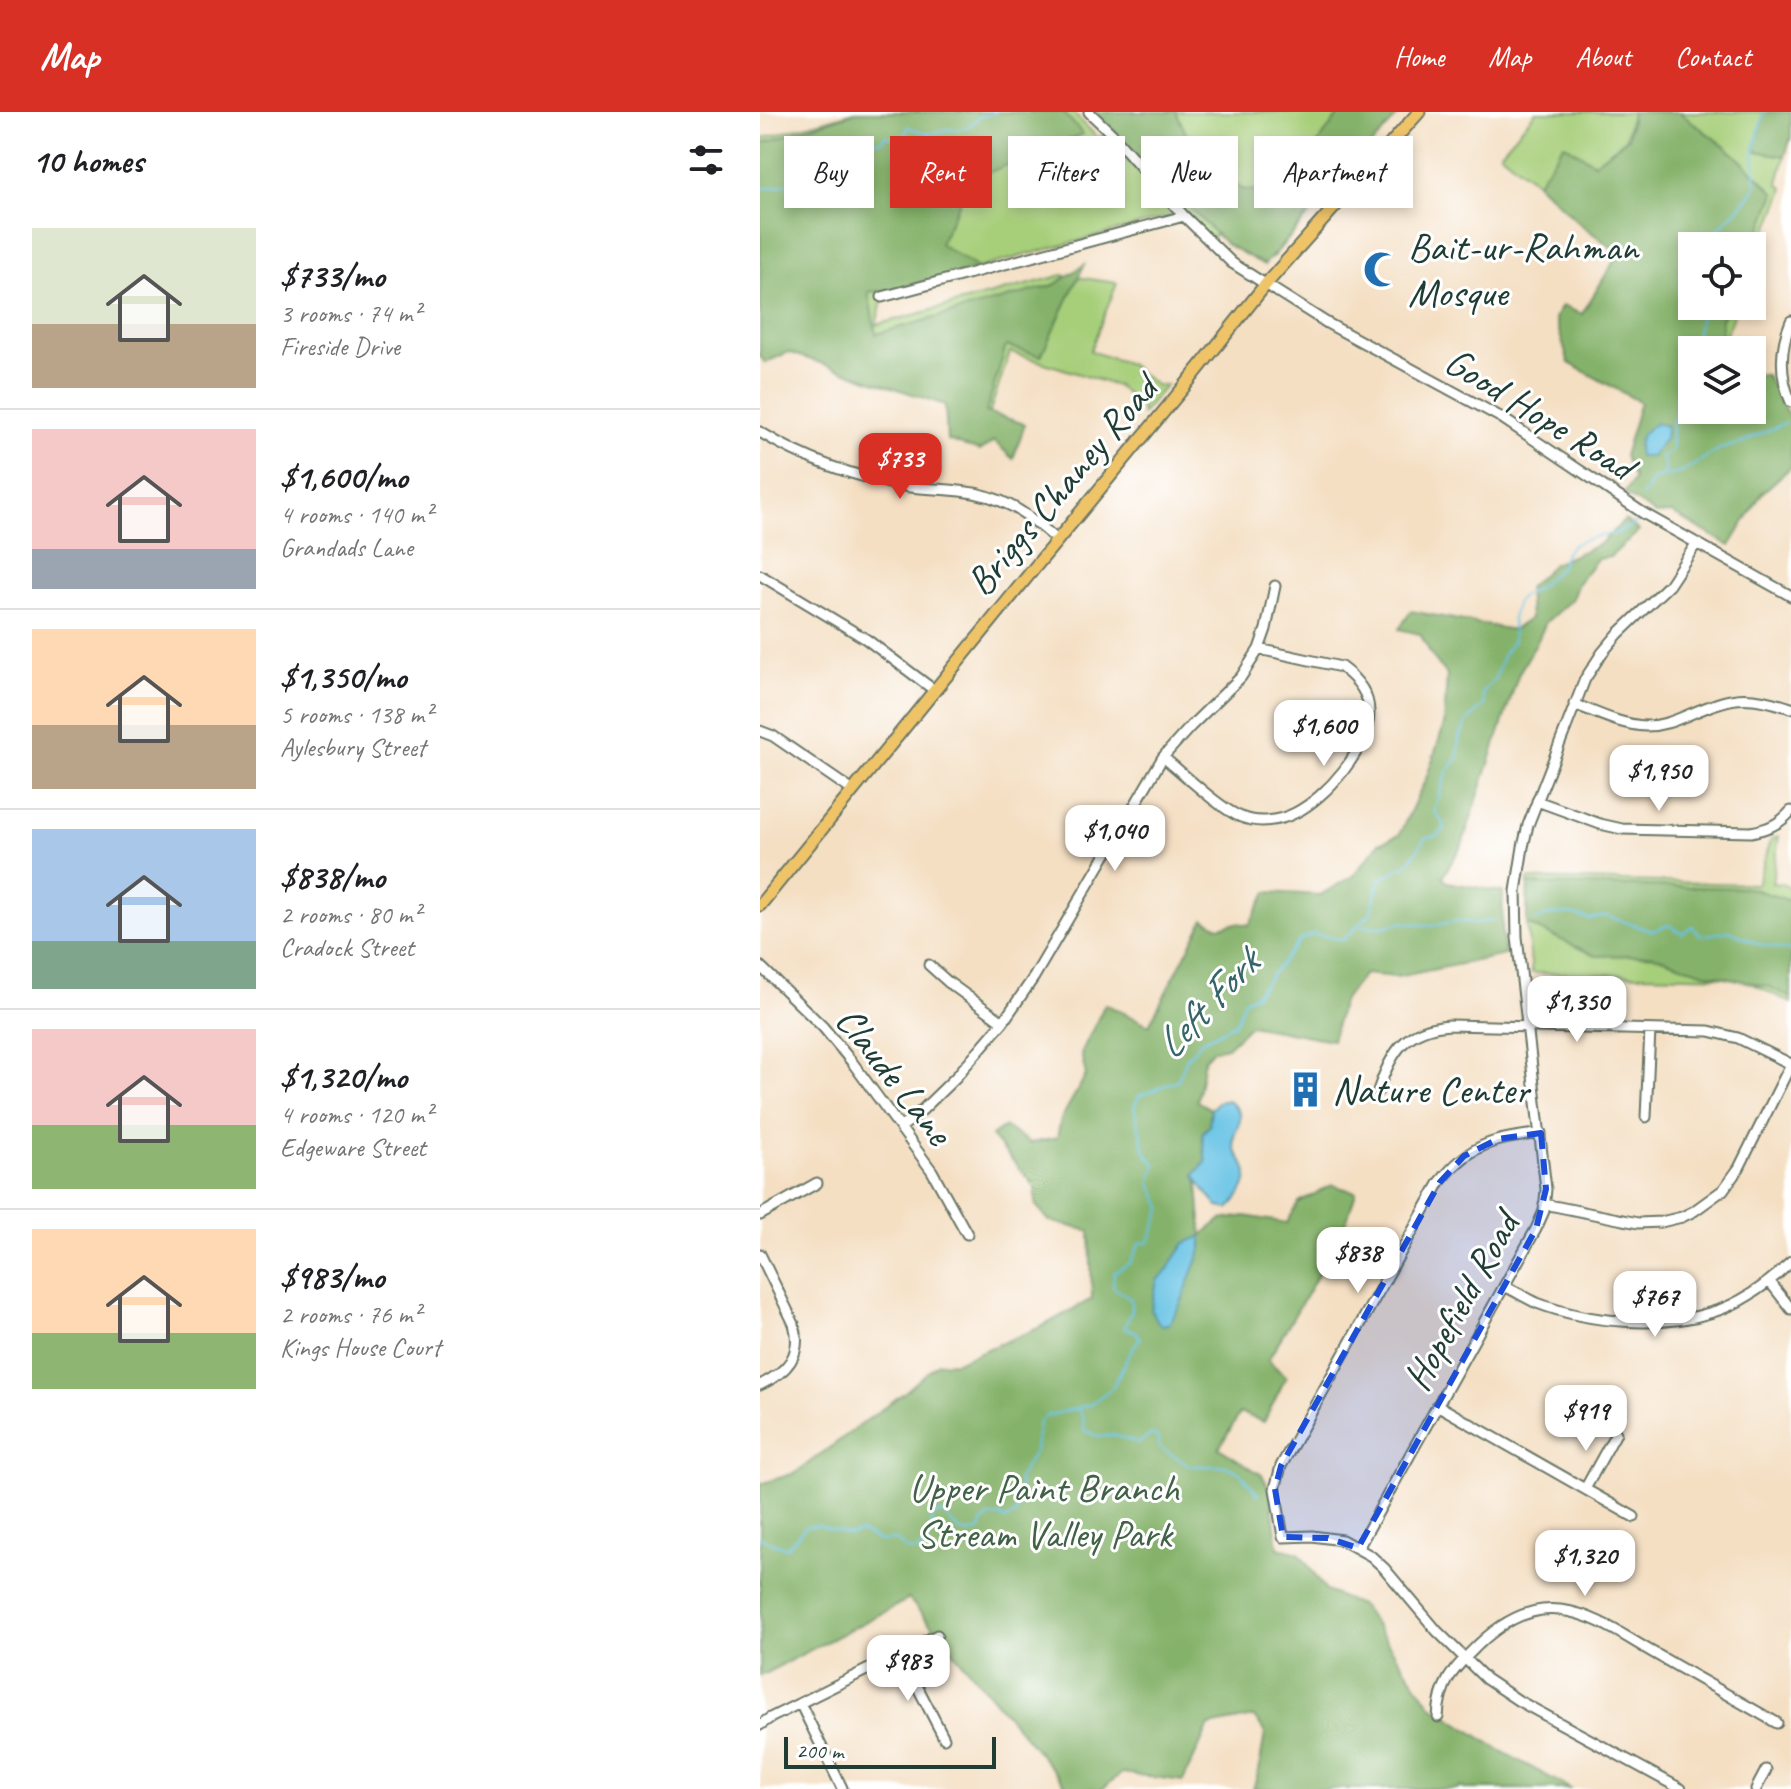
<!DOCTYPE html>
<html lang="en">
<head>
<meta charset="utf-8">
<style>
  :root { --surface:#fff; --page:#f6f6f6; --text:#202124; --muted:#757577; --line:#e0e0e0; --accent:#d93025 }
  body { margin:0; font-family:Caveat,sans-serif; background:var(--page); color:var(--text); height:100vh; display:flex; flex-direction:column; font-size:30px; white-space:nowrap }
  * { box-sizing:border-box; margin:0 }
  p { font-size:26px; color:var(--muted) }
  .icon { flex:none; width:44px; height:44px; fill:none; stroke:currentColor; stroke-width:2; stroke-linecap:round; stroke-linejoin:round }
  .map { position:relative; flex:1; overflow:hidden }
  .panel { display:flex; flex-direction:column; background:var(--surface); width:760px }
  .panel>* { flex:none }
  .banner { position:absolute; left:24px; top:24px; width:760px; height:72px; display:flex; gap:16px }
  .buttons { position:absolute; left:918px; top:120px; display:grid; gap:16px }
  .buttons a { display:grid; place-items:center; width:88px; height:88px; border-radius:0px; background:var(--surface); box-shadow:0 4px 12px #0003; font-size:40px }
  .scale { position:absolute; left:24px; bottom:20px; width:212px; box-sizing:border-box; padding-left:8px; border:4px solid #1f3d34; border-top:0; font-size:22px; line-height:28px; white-space:nowrap; color:#1f3d34; -webkit-text-stroke:6px #fff; paint-order:stroke }
  .price { position:absolute; translate:-50% -68px; padding:0 18px; border-radius:16px; background:#fff; color:#222; font-size:26px; line-height:52px; filter:drop-shadow(0 2px 4px #0008) }
  .price::after { content:''; position:absolute; left:50%; top:48px; width:24px; height:18px; margin-left:-12px; background:inherit; clip-path:polygon(0 0,100% 0,50% 100%) }
  .price.on { background:var(--accent); color:#fff }
  ul { padding:0; list-style:none }
  li { display:flex; align-items:center; gap:24px; height:200px; padding:0 32px }
  li+li { border-top:2px solid var(--line) }
  li span { display:grid; place-items:center; flex:none; width:224px; height:160px; border-radius:0px; color:#555 }
  li>.icon { margin-inline-start:auto }
  span .icon { width:96px; height:96px; fill:#fffc; stroke-width:1 }
  li b { font-size:34px }
  h2 { display:flex; justify-content:space-between; align-items:center; height:96px; padding:0 32px; font-size:34px }
  .chip { padding:0 28px; border-radius:0px; background:var(--surface); box-shadow:0 4px 12px #0003; font-size:28px; line-height:72px }
  .chip.on { background:var(--accent); color:#fff }
  header { display:flex; align-items:center; gap:48px; box-sizing:border-box; height:112px; padding:0 40px; background:var(--accent); color:#fff }
  header strong { font-size:38px }
  nav { display:flex; gap:44px; margin-inline-start:auto; font-size:28px }
  main { display:flex; flex:1; min-height:0 }
  .map>svg:first-child { display:block }
  .green { fill:#a7cf7a; stroke:#638657; stroke-width:2 }
  .forest { fill:#85b26a; stroke:#52784f; stroke-width:2 }
  .water { fill:#67c3e5; stroke:#43808c; stroke-width:2 }
  .lines { fill:none; stroke-linecap:round; stroke-linejoin:round }
  .stream { stroke:#67c3e5; stroke-width:2 }
  .minor-casing { stroke:#6a7666; stroke-width:13 }
  .major-casing { stroke:#6a7666; stroke-width:15 }
  .minor { stroke:#fff; stroke-width:9 }
  .major { stroke:#efc469; stroke-width:11 }
  .marked { fill:#1d4ed8; fill-opacity:0.2; stroke:#1d4ed8; stroke-width:6; stroke-dasharray:16 10; stroke-linejoin:round }
  .labels { text-anchor:middle; stroke-width:6; stroke-linejoin:round; paint-order:stroke }
  .poi-label { font-size:40px; fill:#1f3d34; stroke:#fff; text-anchor:start }
  .street-label { font-size:40px; fill:#1f3d34; stroke:#fff }
  .park-label { font-size:40px; fill:#416246; stroke:#fff }
  .water-label { font-size:42px; font-style:italic; fill:#356569; stroke:#fff }
</style>
</head>
<body>
<header>
<strong>Map</strong>
<nav><a>Home</a><a>Map</a><a>About</a><a>Contact</a></nav>
</header>
<main>
<section class="panel">
<h2>10 homes<svg class="icon" aria-label="filters" viewBox="0 0 24 24"><path d="M4 7h16M4 17h16"/><circle cx="9" cy="7" r="2"/><circle cx="15" cy="17" r="2"/></svg></h2>
<ul>
<li><span style="background:linear-gradient(#dfe7d0 60%,#b9a48a 0)"><svg class="icon" aria-label="home" viewBox="0 0 24 24"><path d="M3 11l9-7 9 7M6 9v11h12V9"/></svg></span><div><b>$733/mo</b><p>3 rooms · 74 m²</p><p>Fireside Drive</p></div></li>
<li><span style="background:linear-gradient(#f6c9c9 75%,#9aa5b1 0)"><svg class="icon" aria-label="home" viewBox="0 0 24 24"><path d="M3 11l9-7 9 7M6 9v11h12V9"/></svg></span><div><b>$1,600/mo</b><p>4 rooms · 140 m²</p><p>Grandads Lane</p></div></li>
<li><span style="background:linear-gradient(#ffd9b3 60%,#b9a48a 0)"><svg class="icon" aria-label="home" viewBox="0 0 24 24"><path d="M3 11l9-7 9 7M6 9v11h12V9"/></svg></span><div><b>$1,350/mo</b><p>5 rooms · 138 m²</p><p>Aylesbury Street</p></div></li>
<li><span style="background:linear-gradient(#a9c7e8 70%,#7fa58c 0)"><svg class="icon" aria-label="home" viewBox="0 0 24 24"><path d="M3 11l9-7 9 7M6 9v11h12V9"/></svg></span><div><b>$838/mo</b><p>2 rooms · 80 m²</p><p>Cradock Street</p></div></li>
<li><span style="background:linear-gradient(#f6c9c9 60%,#8fb573 0)"><svg class="icon" aria-label="home" viewBox="0 0 24 24"><path d="M3 11l9-7 9 7M6 9v11h12V9"/></svg></span><div><b>$1,320/mo</b><p>4 rooms · 120 m²</p><p>Edgeware Street</p></div></li>
<li><span style="background:linear-gradient(#ffd9b3 65%,#8fb573 0)"><svg class="icon" aria-label="home" viewBox="0 0 24 24"><path d="M3 11l9-7 9 7M6 9v11h12V9"/></svg></span><div><b>$983/mo</b><p>2 rooms · 76 m²</p><p>Kings House Court</p></div></li>
</ul>
</section>
<div class="map">
<svg width="1031" height="1677" viewBox="0 0 1031 1677">
  <rect width="100%" height="100%" fill="#fff"/>
  <filter id="ink" filterUnits="userSpaceOnUse"><feTurbulence type="fractalNoise" baseFrequency=".0125" numOctaves="2"/><feDisplacementMap in="SourceGraphic" scale="16" xChannelSelector="R" yChannelSelector="G"/><feConvolveMatrix kernelMatrix="1 2 1 2 8 2 1 2 1" color-interpolation-filters="sRGB"/></filter>
  <filter id="wash" filterUnits="userSpaceOnUse"><feTurbulence type="fractalNoise" baseFrequency=".006" numOctaves="4" result="noise"/><feDisplacementMap in="SourceGraphic" scale="32" xChannelSelector="R" yChannelSelector="G"/><feGaussianBlur stdDeviation="1.8" result="paint"/><feColorMatrix in="noise" values="0 0 0 0 0 0 0 0 0 0 0 0 0 0 0 0 0 1.4 0 .05"/><feComposite in="paint" operator="in"/></filter>
  <g filter="url(#wash)">
    <rect width="100%" height="100%" fill="#f4dfc3"/>
    <path class="green" d="M94 0H312L337 25 345 24 348 27 419 102 124 181 116 213 303 163 357 171 330 239 369 252 397 274 406 273 382 302 380 293 357 274 250 240 229 302 0 228V27Z
      M330 0H639L511 147 494 145 463 114 450 128Z
      M776 0H872L865 28 834 51 804 32 777 71 740 41Z
      M919 0H1004L994 38 1025 44 1018 71 1024 77 992 157V134L1013 79 973 41Z
      M966 194H977L966 222 967 238H949Z
      M1019 724 1012 771 1022 772 1031 777V891L979 865 772 861 767 815 768 767 997 772 1011 728Z"/>
    <path class="forest" d="M96 0H303L323 22 210 68 180 132 218 156 132 178 108 180 116 222 294 173 324 153 281 244 246 234 226 300 265 312 253 347 234 329 220 339 187 328 185 293 28 240 5 251 0 244V32Z
      M334 0H416L430 30 481 77 520 82 581 0H641L504 153 466 132Z
      M872 0H919L973 41 1015 81 992 142V134H932V194H972L961 206 962 238H932V298H992V262L1006 263 1031 308V355L1002 381 970 434 912 401 896 402 864 382 874 367 864 344 880 290 809 251 795 206 802 194 822 202 859 141 819 111 777 71 804 32 834 51 868 26Z
      M1004 0H1031V25L1025 44 994 39Z
      M865 408 879 419 850 445 837 447 818 471 812 487 786 510 778 528 759 561 702 733 683 764 687 770 743 780 742 822 745 843 637 865 604 862 582 890 572 928 490 913 467 935 453 938 444 948 437 989 451 997 449 1014 442 1021 446 1050 435 1062 438 1072 442 1123 461 1108 485 1104 527 1111 539 1090 572 1073 596 1080 582 1122 508 1248 526 1265 504 1310 480 1301 459 1336 502 1363 510 1377 518 1436 539 1441 566 1479 602 1494 671 1593 741 1639 811 1677H705L699 1675 697 1677H493L499 1658 505 1621 494 1605 449 1614 423 1669 362 1661 342 1677H297L305 1672 149 1487 0 1564V1372L35 1361 145 1280 178 1251 196 1250 281 1215 332 1187 330 1119 289 1109 276 1093 275 1074 231 1024 245 1015 270 1031 297 1026 301 1007 326 963 321 941 345 892 389 913 444 807 459 815 477 811 489 813 507 780 560 783 594 763 619 731 639 723 666 667 684 613 687 563 672 544 660 522 639 517 651 499 753 518 770 506 768 476 793 452 840 432Z
      M768 772 989 776 1031 789V886L1010 875 942 860 892 843 836 844 767 812Z"/>
    <path class="water" d="M896 311 907 314 905 327 891 345H879C876 327 881 320 896 311Z
      M468 988C494 1010 470 1012 474 1034 475 1041 480 1045 483 1051 494 1067 480 1084 469 1097L458 1095C450 1083 439 1075 435 1062L446 1050 442 1021 449 1014 451 997 458 990Z
      M442 1124V1136L420 1193 409 1212 400 1213 391 1198 397 1168 405 1161 425 1131Z"/>
    <g class="lines">
      <path class="stream" d="M0 77 35 71 61 44 74 34 98 41 105 30 122 29 124 24 143 27 148 15 170 22 189 17 198 18 209 14 219 5 236 0
        M949 134 950 125 979 96 996 75 994 39 1004 0
        M933 238 940 206 945 194
        M903 363 906 358 901 345 912 338V311L925 278 932 243
        M882 385 893 367 923 360 959 337 978 332 1025 311
        M776 808 787 803 811 802 828 807 846 804 893 819 908 813 923 821 932 814 941 824 969 819 999 832 1031 839
        M601 814 624 815 643 810 671 814 696 809 714 811 734 808
        M318 1296 323 1307 324 1318 340 1325 353 1323 379 1331 391 1322 397 1324 399 1335 431 1354H465L479 1360 499 1383
        M0 1426 27 1436 45 1415 58 1413 89 1423 100 1420 120 1429 136 1428 147 1438 158 1439 169 1428 171 1411 174 1402H184C196 1415 201 1427 220 1418L222 1411 229 1405 241 1404 244 1408 255 1403 257 1396 264 1391 260 1387 259 1366 275 1338 279 1310 286 1304 329 1293 352 1276 370 1241 380 1226 375 1219 364 1216 371 1200V1187L353 1175 354 1161 371 1150 380 1131 389 1130 402 1095 390 1070 396 1053 385 1040 374 995 379 984 418 968 427 946 440 930 476 911 484 888 496 882 540 828 553 822 583 828 611 801 619 768 649 751 665 726 676 724 684 718 683 711 674 699 687 660 698 646 699 626 707 610 724 593 723 580 735 567 744 541 753 529 752 506 757 490 763 483 777 477 801 455C804 428 829 426 852 422 861 420 874 413 881 407"/>
    </g>
  </g>
  <g filter="url(#ink)">
    <g class="lines">
      <defs>
        <path id="minor" d="M329 0 352 22 424 104 472 151 567 211 742 306 883 401 1031 484
          M122 185 424 104
          M1031 209C1020 235 1019 264 1031 290
          M0 320C45 348 98 366 150 375 167 377 183 377 200 379 242 383 267 401 297 428
          M0 463 106 527 174 578
          M814 592C837 601 861 613 886 614 902 614 914 609 928 603 973 584 984 581 1031 596
          M0 619 13 624 93 679
          M403 645C423 661 460 697 481 705 499 712 519 709 535 701 566 686 609 636 609 600 609 581 596 566 581 555L499 537
          M777 689 840 712 862 717 991 720C1008 717 1020 712 1031 699
          M169 853 188 870 243 910
          M0 854 63 915 92 950 172 1059 207 1122
          M618 979C631 940 645 916 690 913L949 919 978 926 1031 952
          M886 1005 890 918
          M141 1015 155 1005 195 966 243 910 274 865 403 645 431 614 481 565 499 537 506 517 515 474
          M781 1021C733 1028 712 1030 680 1070L521 1354 515 1377 523 1425 552 1424 582 1428 611 1444 624 1456 677 1519 726 1567 759 1589 921 1677
          M784 1092 878 1111 901 1110 922 1105 934 1099 963 1078 979 1056 1031 952
          M0 1103 57 1071
          M0 1142 34 1212C43 1243 27 1260 0 1273
          M1010 1170 1031 1197
          M744 1174C755 1179 766 1186 777 1191 829 1211 900 1217 953 1200 983 1191 1009 1171 1031 1150
          M677 1293 874 1405
          M825 1377 856 1321
          M598 1436 776 1117 784 1099 786 1077 757 825 756 779 763 735 768 713 825 567 842 541 858 522 909 473 936 432
          M140 1541 184 1626
          M40 1591 82 1676
          M678 1605C680 1569 694 1557 718 1533 740 1512 769 1494 800 1498 835 1502 864 1524 894 1541 935 1564 976 1588 1017 1611
          M0 1613 10 1606 177 1523
          M996 1677 1006 1658"/>
        <path id="major" d="M0 793 276 454 424 275 506 172 659 0"/>
      </defs>
      <use href="#minor" class="minor-casing"/>
      <use href="#major" class="major-casing"/>
      <use href="#minor" class="minor"/>
      <use href="#major" class="major"/>
    </g>
  </g>
  <path class="marked" d="M781 1021 786 1077 776 1117 598 1436 568 1426 523 1425 515 1377 521 1354 680 1070 704 1044 738 1027Z"/>
  <defs>
    <symbol id="mosque-bare" viewBox="-9 -9 18 18"><path d="M3.5-4.9A6 6 0 1 0 3.5 4.9A5 5 0 1 1 3.5-4.9Z" fill="#1f6fb2" stroke="#fff" stroke-width="2.5" paint-order="stroke"/></symbol>
    <symbol id="building-bare" viewBox="-9 -9 18 18"><path d="M-4-6H4V6H1V3H-1V6H-4ZM-2.5-4.3h1.7v1.8h-1.7ZM.8-4.3h1.7v1.8H.8ZM-2.5-1h1.7V.8h-1.7ZM.8-1h1.7V.8H.8Z" fill="#1f6fb2" stroke="#fff" stroke-width="2.5" paint-order="stroke"/></symbol>
  </defs>
  <g fill-rule="evenodd">
    <use href="#mosque-bare" x="596" y="132" width="51" height="51"/>
    <use href="#building-bare" x="520" y="952" width="51" height="51"/>
  </g>
  <g class="labels">
    <g class="poi-label">
      <text x="648" y="148">Bait-ur-Rahman<tspan x="648" dy="46">Mosque</tspan></text>
      <text x="572" y="991">Nature Center</text>
    </g>
    <g class="street-label">
      <text transform="translate(780 301) rotate(32)" y="14">Good Hope Road</text>
      <text transform="translate(301 373) rotate(-50)" y="14">Briggs Chaney Road</text>
      <text transform="translate(135 963) rotate(52)" y="14">Claude Lane</text>
      <text transform="translate(700 1189) rotate(-61)" y="14">Hopefield Road</text>
    </g>
    <g class="park-label">
      <text x="284" y="1389">Upper Paint Branch<tspan x="284" dy="46">Stream Valley Park</tspan></text>
    </g>
    <g class="water-label">
      <text transform="translate(446 891) rotate(-47)" y="15">Left Fork</text>
    </g>
  </g>
</svg>
<div class="buttons">
<a><svg class="icon" aria-label="locate" viewBox="0 0 24 24"><circle cx="12" cy="12" r="6"/><path d="M12 2v4M12 18v4M2 12h4M18 12h4"/></svg></a>
<a><svg class="icon" aria-label="layers" viewBox="0 0 24 24"><path d="M12 4l9 5-9 5-9-5zM3 14l9 5 9-5"/></svg></a>
</div>
<div class="scale">200 m</div>
<b class="price on" style="left:140px;top:389px">$733</b>
<b class="price" style="left:564px;top:656px">$1,600</b>
<b class="price" style="left:899px;top:701px">$1,950</b>
<b class="price" style="left:355px;top:761px">$1,040</b>
<b class="price" style="left:817px;top:932px">$1,350</b>
<b class="price" style="left:598px;top:1183px">$838</b>
<b class="price" style="left:895px;top:1227px">$767</b>
<b class="price" style="left:826px;top:1341px">$919</b>
<b class="price" style="left:825px;top:1486px">$1,320</b>
<b class="price" style="left:148px;top:1591px">$983</b>
<div class="banner">
<a class="chip">Buy</a>
<a class="chip on">Rent</a>
<a class="chip">Filters</a>
<a class="chip">New</a>
<a class="chip">Apartment</a>
</div>
</div>
</main>
</body>
</html>
